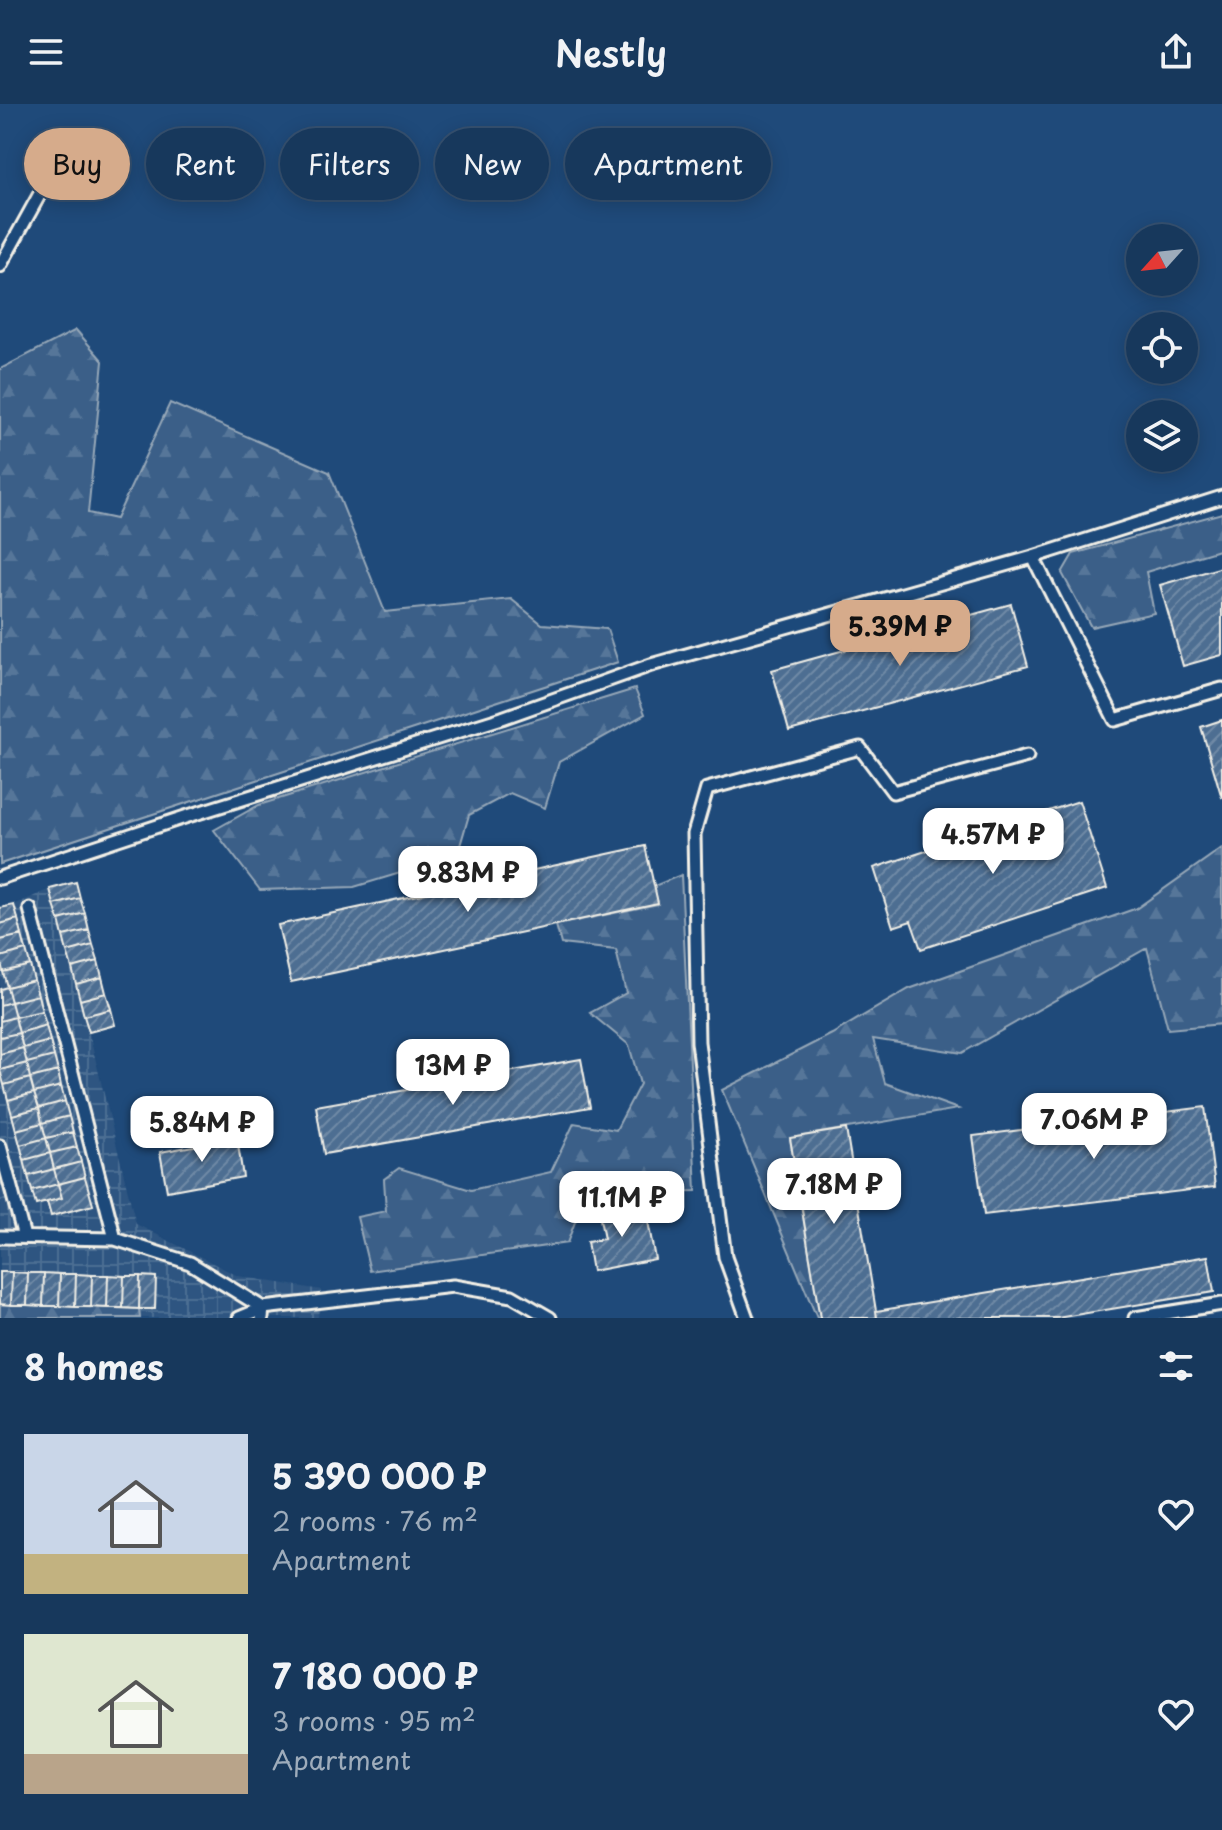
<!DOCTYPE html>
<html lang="en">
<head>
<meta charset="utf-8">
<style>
  :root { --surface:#17385c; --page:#244365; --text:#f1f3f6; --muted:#9eacbb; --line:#365272; --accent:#d6ab8b }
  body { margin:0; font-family:"Playpen Sans",sans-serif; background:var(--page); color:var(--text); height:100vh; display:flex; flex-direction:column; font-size:30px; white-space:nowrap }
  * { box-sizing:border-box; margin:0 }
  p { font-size:26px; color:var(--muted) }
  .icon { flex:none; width:44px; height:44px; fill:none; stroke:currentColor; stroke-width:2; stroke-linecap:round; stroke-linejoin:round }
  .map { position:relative; height:1214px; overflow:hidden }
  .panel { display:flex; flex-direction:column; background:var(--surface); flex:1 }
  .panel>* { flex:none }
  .hud { position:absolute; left:24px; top:24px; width:800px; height:72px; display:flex; gap:16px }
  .needle { width:52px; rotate:243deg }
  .controls { position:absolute; left:1126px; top:120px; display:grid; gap:16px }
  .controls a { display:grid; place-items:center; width:72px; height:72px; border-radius:50%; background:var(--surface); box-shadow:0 4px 20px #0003,0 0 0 2px var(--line); font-size:40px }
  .price { position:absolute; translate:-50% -68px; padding:0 18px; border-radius:16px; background:#fff; color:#222; font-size:26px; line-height:52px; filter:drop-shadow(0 2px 4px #0008) }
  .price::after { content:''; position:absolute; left:50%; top:48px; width:24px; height:18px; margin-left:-12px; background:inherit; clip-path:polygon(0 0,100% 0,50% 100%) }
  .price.current { background:var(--accent); color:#111 }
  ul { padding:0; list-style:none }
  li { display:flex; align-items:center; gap:24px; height:200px; padding:0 24px }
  li span { display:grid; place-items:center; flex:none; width:224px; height:160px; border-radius:0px; color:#555 }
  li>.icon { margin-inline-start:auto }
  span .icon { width:96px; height:96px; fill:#fffc; stroke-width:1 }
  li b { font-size:34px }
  h2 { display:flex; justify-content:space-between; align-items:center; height:96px; padding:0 24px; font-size:34px }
  .chip { padding:0 28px; border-radius:36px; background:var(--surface); box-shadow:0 4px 20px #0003,0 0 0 2px var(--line); font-size:28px; line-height:72px }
  .chip.current { background:var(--accent); color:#111 }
  header { display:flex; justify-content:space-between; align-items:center; height:104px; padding:0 24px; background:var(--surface); font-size:36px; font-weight:600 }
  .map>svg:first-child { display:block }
  .industrial { fill:url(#industrial-grid) }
  .forest { fill:url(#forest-firs); stroke:#97a8b8; stroke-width:2 }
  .building { fill:url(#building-hatch); stroke:#f4f1e8; stroke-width:2 }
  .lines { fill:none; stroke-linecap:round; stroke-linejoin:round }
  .service-casing { stroke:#f4f1e8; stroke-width:17 }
  .service { stroke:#1f4a7a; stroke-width:11 }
</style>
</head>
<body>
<header><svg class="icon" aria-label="menu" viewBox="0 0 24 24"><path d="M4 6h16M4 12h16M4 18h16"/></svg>Nestly<svg class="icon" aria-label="share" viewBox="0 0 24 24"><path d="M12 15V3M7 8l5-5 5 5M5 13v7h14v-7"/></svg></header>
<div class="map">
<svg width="1222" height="1214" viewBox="0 0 1222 1214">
  <defs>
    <pattern id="industrial-grid" width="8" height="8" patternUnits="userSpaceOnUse" patternTransform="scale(2)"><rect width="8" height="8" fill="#2d5581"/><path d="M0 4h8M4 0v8" fill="none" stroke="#4c6e93"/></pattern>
    <pattern id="forest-firs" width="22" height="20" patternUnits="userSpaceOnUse" patternTransform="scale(2)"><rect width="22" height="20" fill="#3a5f88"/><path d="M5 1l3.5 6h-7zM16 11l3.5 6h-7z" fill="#577699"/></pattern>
    <pattern id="building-hatch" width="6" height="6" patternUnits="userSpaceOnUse" patternTransform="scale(2)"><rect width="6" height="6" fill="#4d6e92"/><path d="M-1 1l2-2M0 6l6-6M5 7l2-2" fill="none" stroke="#708aa6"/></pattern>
  </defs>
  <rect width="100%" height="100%" fill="#1f4a7a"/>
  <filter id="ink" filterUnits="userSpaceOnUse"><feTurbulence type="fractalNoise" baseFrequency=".0125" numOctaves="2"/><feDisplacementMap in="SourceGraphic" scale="16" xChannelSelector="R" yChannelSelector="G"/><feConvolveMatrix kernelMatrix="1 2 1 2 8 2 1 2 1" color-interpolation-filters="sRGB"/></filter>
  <g filter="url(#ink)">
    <path class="industrial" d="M76 778 115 921 89 929 136 1120 238 1172 321 1186 318 1214H0V804L14 801 50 785Z"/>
    <path class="forest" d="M76 226 103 257 88 409 116 415 170 299 329 368 385 508 511 495 542 520 607 525 618 558 0 760V265Z
      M1222 409V445L1146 468 1154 509 1091 523 1062 469 1073 450Z
      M635 585 645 610 559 658 545 704 510 689 469 711 457 752 354 783 260 786 214 726 259 701Z
      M1222 744V920L1168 925 1147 844 962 949 873 935 885 979 958 1005 790 1034 820 1214H817L722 986 832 930 909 885 1137 804Z
      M681 771 696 1087 586 1089 567 1139 370 1167 357 1113 386 1107 384 1075 399 1064 471 1086 551 1068 574 1019 616 1026 640 980 629 941 590 909 626 889 616 846 561 840 556 821 658 800 654 782Z
      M0 1200 139 1205 140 1214H0Z"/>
    <path class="building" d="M1222 463V551L1183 562 1160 481Z
      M1011 500 1028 562 789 627 772 566Z
      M1222 616V694L1201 623Z
      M1079 697 1107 784 921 845 911 817 893 823 874 764Z
      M645 742 658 799 291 878 278 821Z
      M76 778 80 794 54 801 50 785Z
      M80 794 85 809 59 816 54 801Z
      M14 801 18 815 0 820V804Z
      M85 809 89 826 63 832 59 816Z
      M18 815 22 831 0 836V820Z
      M89 826 93 841 67 848 63 832Z
      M22 831 26 846 0 853V836Z
      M93 841 98 857 72 864 67 848Z
      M26 846 30 861 3 868 0 853Z
      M98 857 102 873 76 880 72 864Z
      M30 861 34 876 7 883 3 868Z
      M102 873 106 889 80 896 76 880Z
      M34 876 38 891 11 898 7 883Z
      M7 883 11 898 0 901V885Z
      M106 889 111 905 84 912 80 896Z
      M38 891 42 907 15 913 11 898Z
      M11 898 15 913 0 917V901Z
      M111 905 115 921 89 928 84 912Z
      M42 907 46 921 19 929 15 913Z
      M15 913 19 929 0 933V917Z
      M46 921 50 937 23 944 19 929Z
      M19 929 23 944 0 950V933Z
      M50 937 54 952 27 959 23 944Z
      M23 944 27 959 0 966V950Z
      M54 952 58 967 30 974 27 959Z
      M581 955 590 1003 324 1050 316 1002Z
      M27 959 30 974 4 981 0 966Z
      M58 967 61 982 34 989 30 974Z
      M30 974 34 989 8 996 4 981Z
      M61 982 65 997 39 1004 34 989Z
      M34 989 39 1004 12 1011 8 996Z
      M65 997 69 1012 42 1019 39 1004Z
      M1205 1003 1215 1083 984 1111 973 1032Z
      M39 1004 42 1019 16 1026 12 1011Z
      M69 1012 73 1028 46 1034 42 1019Z
      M42 1019 46 1034 20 1041 16 1026Z
      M846 1025 876 1207 877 1214H820L790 1034Z
      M73 1028 77 1043 50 1049 46 1034Z
      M46 1034 50 1049 24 1056 20 1041Z
      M237 1034 243 1073 167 1087 160 1048Z
      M77 1043 81 1058 54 1065 50 1049Z
      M50 1049 54 1065 28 1072 24 1056Z
      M81 1058 85 1073 58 1080 54 1065Z
      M54 1065 58 1080 32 1087 28 1072Z
      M85 1073 93 1101 51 1112 47 1098 62 1094 58 1080Z
      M58 1080 62 1094 36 1101 32 1087Z
      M645 1101 655 1155 592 1167 587 1138 604 1135 599 1110Z
      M1208 1152 1214 1188 1057 1214H877L876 1207Z
      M0 1168H12L11 1201 0 1200Z
      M12 1168 28 1169 27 1201H11Z
      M28 1169H44L43 1202 27 1201Z
      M44 1169 60 1170 59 1202H43Z
      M60 1170H76L75 1203 59 1202Z
      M76 1170 92 1171 91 1203H75Z
      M92 1171H108L107 1204 91 1203Z
      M108 1171 124 1172 123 1204H107Z
      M124 1172H140L139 1205 123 1204Z
      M140 1172 156 1173 155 1205H139Z"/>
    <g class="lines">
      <defs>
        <path id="service" d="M0 162 47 77
          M1033 453 1115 616 1222 585
          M0 774 185 713 502 614 651 561 1033 453 1222 393
          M30 805 115 1135
          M0 1042 24 1133
          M0 1133 115 1135 190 1159 263 1204 239 1214
          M262 1214 263 1204 453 1182 512 1192 550 1214
          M747 1214 725 1153 698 938 694 730 707 685 860 644 893 688 1027 652
          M1135 1214 1222 1200"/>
      </defs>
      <use href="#service" class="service-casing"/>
      <use href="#service" class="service"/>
    </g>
  </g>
</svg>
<div class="controls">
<a><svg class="needle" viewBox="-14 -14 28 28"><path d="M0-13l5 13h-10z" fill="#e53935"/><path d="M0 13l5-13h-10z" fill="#9eacbb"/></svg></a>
<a><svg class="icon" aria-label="locate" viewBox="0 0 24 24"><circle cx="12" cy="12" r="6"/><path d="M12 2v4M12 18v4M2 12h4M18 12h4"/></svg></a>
<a><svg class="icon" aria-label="layers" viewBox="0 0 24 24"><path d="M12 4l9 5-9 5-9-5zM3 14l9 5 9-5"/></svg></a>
</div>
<b class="price current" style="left:900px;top:564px">5.39M ₽</b>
<b class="price" style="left:993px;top:772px">4.57M ₽</b>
<b class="price" style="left:468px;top:810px">9.83M ₽</b>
<b class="price" style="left:453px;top:1003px">13M ₽</b>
<b class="price" style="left:1094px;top:1057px">7.06M ₽</b>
<b class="price" style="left:202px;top:1060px">5.84M ₽</b>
<b class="price" style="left:834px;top:1122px">7.18M ₽</b>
<b class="price" style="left:622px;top:1135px">11.1M ₽</b>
<div class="hud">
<a class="chip current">Buy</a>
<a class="chip">Rent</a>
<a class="chip">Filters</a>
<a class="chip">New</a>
<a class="chip">Apartment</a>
</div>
</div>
<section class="panel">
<h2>8 homes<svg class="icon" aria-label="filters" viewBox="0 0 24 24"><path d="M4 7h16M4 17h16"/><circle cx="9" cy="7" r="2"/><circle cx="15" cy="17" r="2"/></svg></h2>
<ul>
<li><span style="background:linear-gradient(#c9d6e8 75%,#c2b280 0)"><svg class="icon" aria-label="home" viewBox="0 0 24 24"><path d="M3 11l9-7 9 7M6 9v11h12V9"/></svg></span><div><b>5 390 000 ₽</b><p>2 rooms · 76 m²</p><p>Apartment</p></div><svg class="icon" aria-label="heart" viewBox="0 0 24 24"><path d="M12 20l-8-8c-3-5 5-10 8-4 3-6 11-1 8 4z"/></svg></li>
<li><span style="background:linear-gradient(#dfe7d0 75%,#b9a48a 0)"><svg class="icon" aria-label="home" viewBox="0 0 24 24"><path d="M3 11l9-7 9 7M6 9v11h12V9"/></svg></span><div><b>7 180 000 ₽</b><p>3 rooms · 95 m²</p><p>Apartment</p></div><svg class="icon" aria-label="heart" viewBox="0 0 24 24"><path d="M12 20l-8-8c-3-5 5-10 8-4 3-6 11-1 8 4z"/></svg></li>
</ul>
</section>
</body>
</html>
